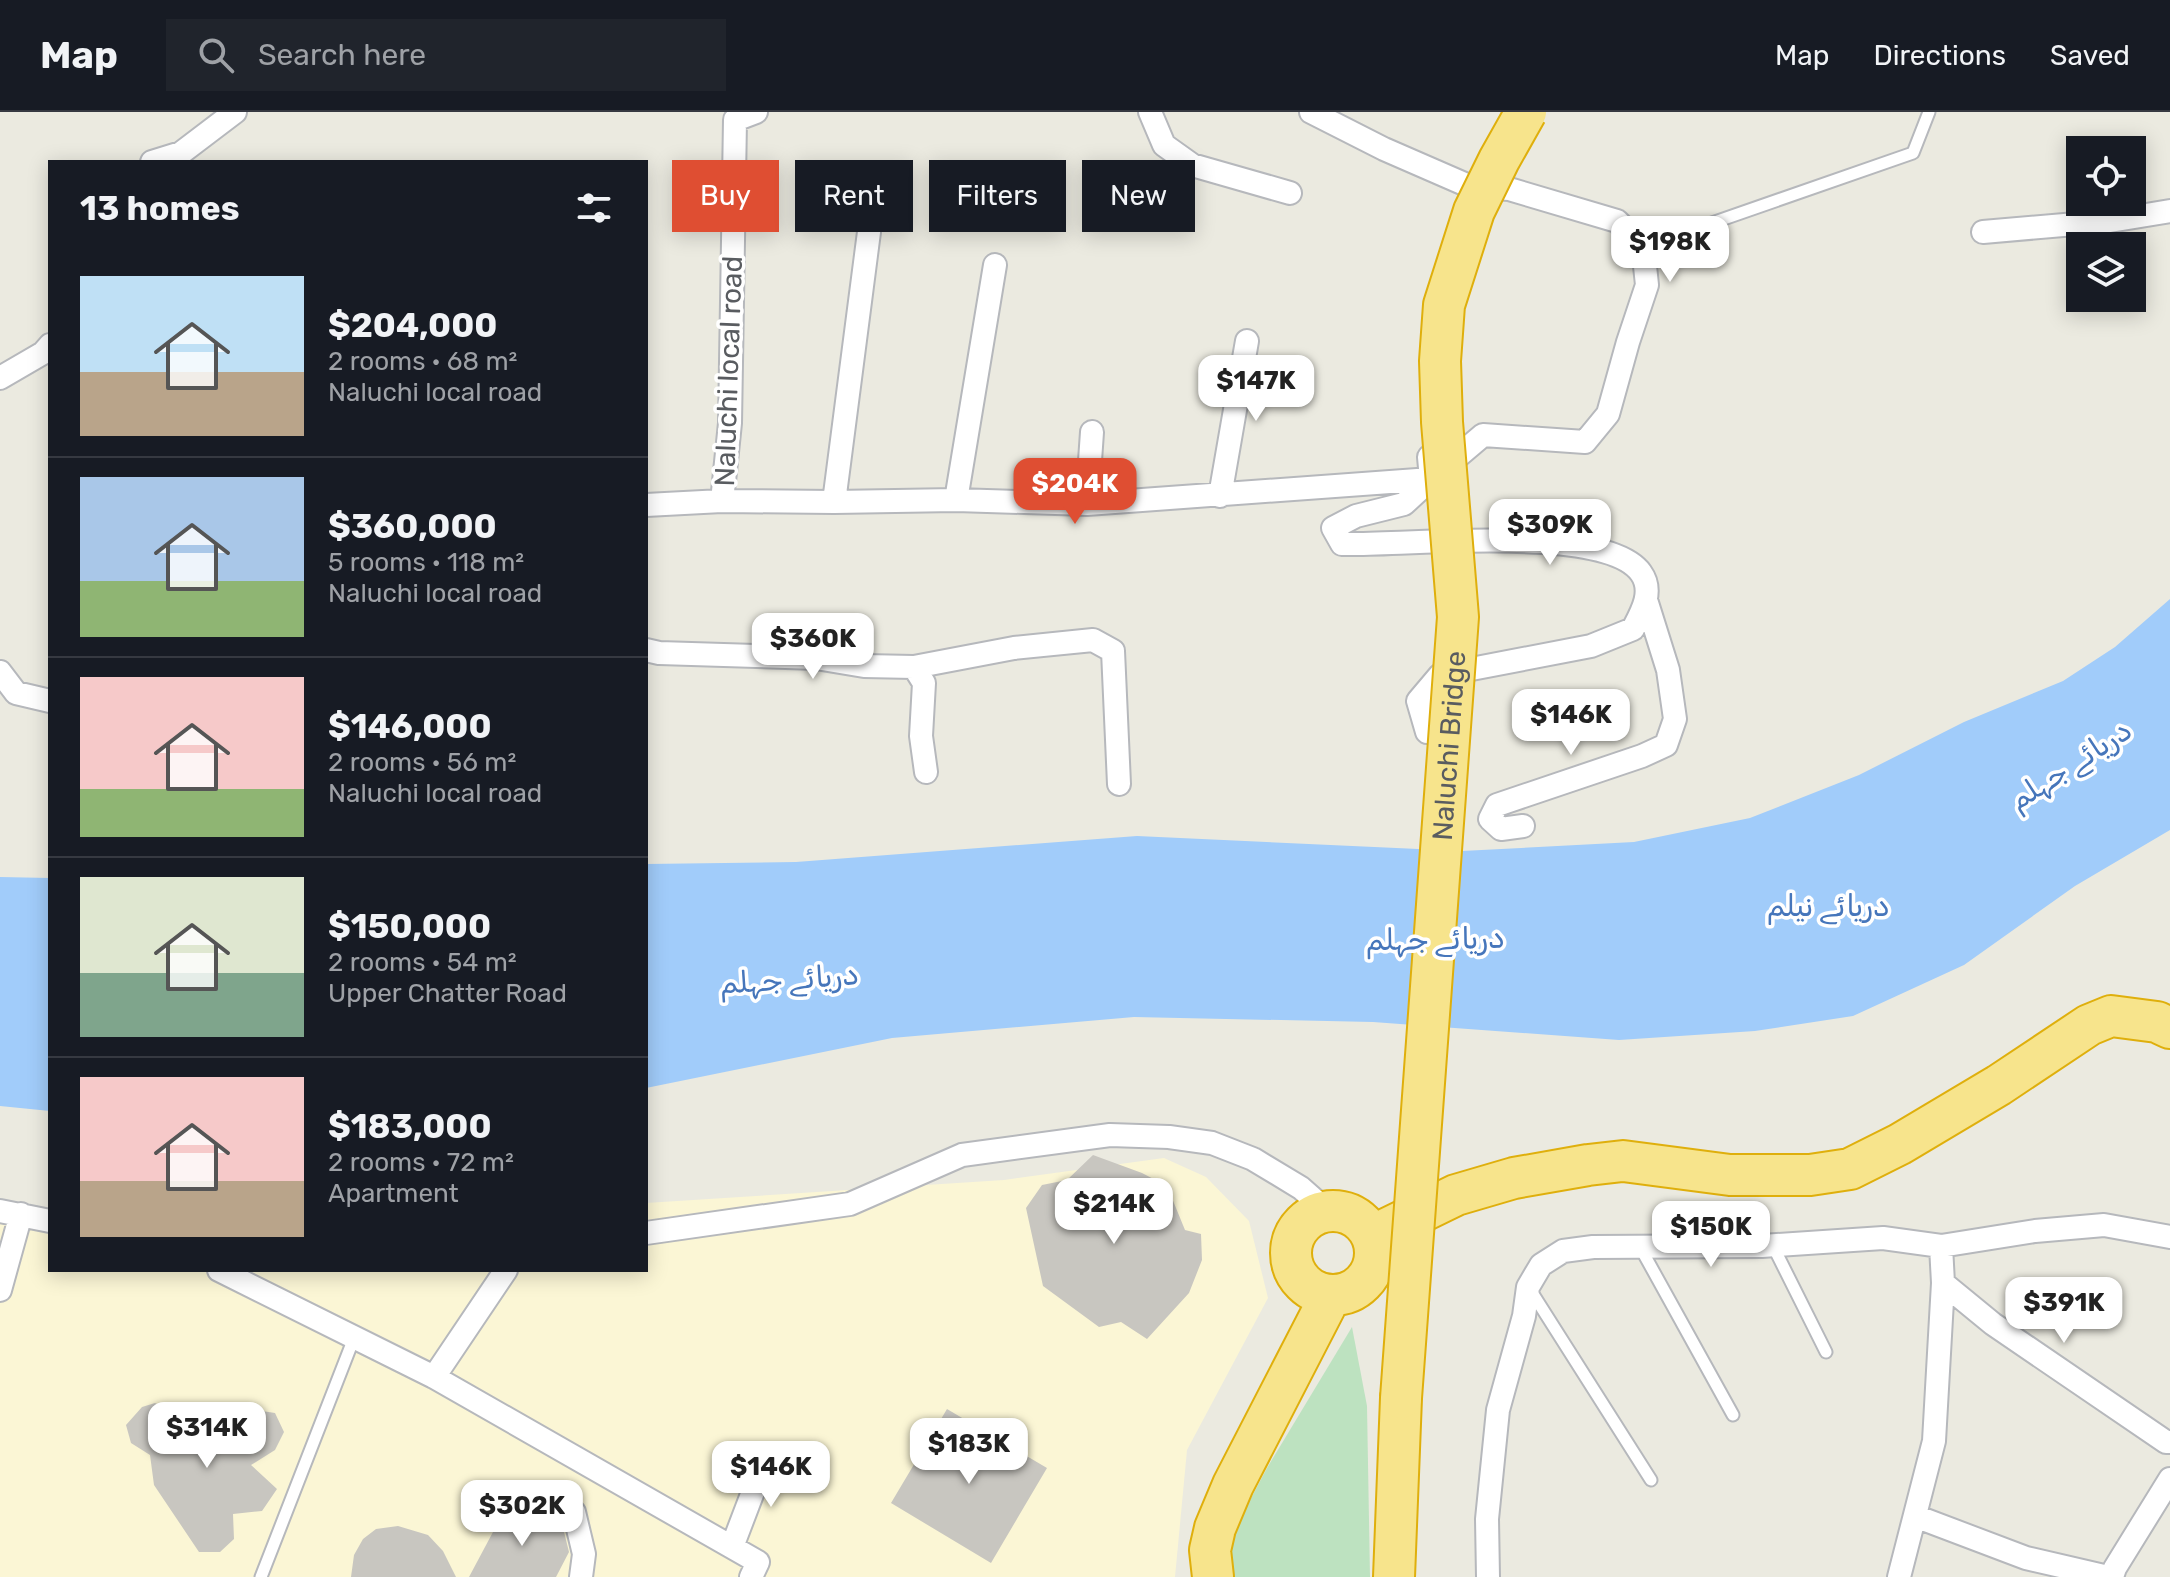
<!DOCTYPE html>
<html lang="en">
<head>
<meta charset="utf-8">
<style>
  :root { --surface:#171b24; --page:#20242c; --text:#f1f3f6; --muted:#9ea1a6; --line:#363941; --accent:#df4e32 }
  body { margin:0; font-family:Rubik,"Noto Sans Arabic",sans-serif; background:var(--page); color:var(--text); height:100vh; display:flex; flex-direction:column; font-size:30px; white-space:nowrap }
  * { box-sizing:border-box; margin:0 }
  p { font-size:26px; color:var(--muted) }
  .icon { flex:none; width:44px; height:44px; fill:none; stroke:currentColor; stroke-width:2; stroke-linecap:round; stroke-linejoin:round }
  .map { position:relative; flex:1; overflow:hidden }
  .details { position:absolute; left:48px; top:48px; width:600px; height:1112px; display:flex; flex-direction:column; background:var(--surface); border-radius:0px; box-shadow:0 4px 20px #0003 }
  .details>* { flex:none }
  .hud { position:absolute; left:672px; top:48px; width:760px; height:72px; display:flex; gap:16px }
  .buttons { position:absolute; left:2066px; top:24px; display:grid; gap:16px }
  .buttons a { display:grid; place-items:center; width:80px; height:80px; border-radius:0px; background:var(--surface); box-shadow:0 4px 20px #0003; font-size:40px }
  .price { position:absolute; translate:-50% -68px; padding:0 18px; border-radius:16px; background:#fff; color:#222; font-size:26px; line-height:52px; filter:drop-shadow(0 2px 4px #0008) }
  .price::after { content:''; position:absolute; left:50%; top:48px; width:24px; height:18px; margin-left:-12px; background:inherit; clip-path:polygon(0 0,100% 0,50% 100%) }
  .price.on { background:var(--accent); color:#fff }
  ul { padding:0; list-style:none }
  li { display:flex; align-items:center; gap:24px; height:200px; padding:0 32px }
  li+li { border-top:2px solid var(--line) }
  li span { display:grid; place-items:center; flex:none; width:224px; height:160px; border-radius:0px; color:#555 }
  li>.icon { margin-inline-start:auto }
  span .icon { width:96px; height:96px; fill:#fffc; stroke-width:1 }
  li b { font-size:34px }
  h2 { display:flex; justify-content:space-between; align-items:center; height:96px; padding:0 32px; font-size:34px }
  .chip { padding:0 28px; border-radius:0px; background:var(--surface); box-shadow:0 4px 20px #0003; font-size:28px; line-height:72px }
  .chip.on { background:var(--accent); color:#fff }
  header { display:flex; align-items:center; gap:48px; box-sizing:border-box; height:112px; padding:0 40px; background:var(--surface); border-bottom:2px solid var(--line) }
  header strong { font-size:38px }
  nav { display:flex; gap:44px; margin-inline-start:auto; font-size:28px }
  .search { width:560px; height:72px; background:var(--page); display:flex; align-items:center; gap:20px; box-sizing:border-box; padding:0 28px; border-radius:0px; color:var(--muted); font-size:30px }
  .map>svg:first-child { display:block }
  .commercial { fill:#fbf6d5 }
  .green { fill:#bde2c0 }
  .water { fill:#a1ccfa }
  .building { fill:#c8c6c0 }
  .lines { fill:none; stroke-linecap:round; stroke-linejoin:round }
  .lane-casing { stroke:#b6b8bc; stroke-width:15 }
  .street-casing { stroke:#b6b8bc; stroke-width:26 }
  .highway-casing { stroke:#dfaf0c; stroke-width:44 }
  .lane { stroke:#fff; stroke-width:11 }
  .street { stroke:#fff; stroke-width:22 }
  .highway { stroke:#f7e48c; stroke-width:40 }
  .highway-bridge-casing { stroke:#dfaf0c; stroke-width:44; stroke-linecap:butt }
  .highway-bridge { stroke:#f7e48c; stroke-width:40 }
  .labels { text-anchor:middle; stroke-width:7; stroke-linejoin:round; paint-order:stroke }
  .street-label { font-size:28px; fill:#595c60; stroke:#fff }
  .water-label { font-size:30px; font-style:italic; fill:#4676bb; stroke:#fff }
</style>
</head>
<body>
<header>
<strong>Map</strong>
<div class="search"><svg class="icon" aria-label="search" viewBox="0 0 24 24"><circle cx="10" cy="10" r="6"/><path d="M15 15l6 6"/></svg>Search here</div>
<nav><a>Map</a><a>Directions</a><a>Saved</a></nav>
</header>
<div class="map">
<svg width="2170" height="1465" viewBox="0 0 2170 1465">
  <rect width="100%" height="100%" fill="#ebeae0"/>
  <path class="commercial" d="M1164 1046 1206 1065 1249 1109 1268 1186 1187 1338 1175 1465H0V1105H50V1158H646V1091L1004 1068Z"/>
  <path class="green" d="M1352 1215 1367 1294 1370 1465H1232V1422L1267 1356Z"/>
  <path class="water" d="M2170 487V718L2075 774 1964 853 1853 904 1755 919 1619 928 1373 910 1134 905 892 926 646 976V752L796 750 1137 724 1462 739 1634 730 1750 706 1859 663 1964 610 2063 569 2115 535Z
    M0 765 50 766V999L0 994Z"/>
  <path class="building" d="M1093 1043 1142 1061 1167 1074 1185 1118 1201 1122 1202 1148 1189 1181 1147 1227 1121 1210 1099 1215 1043 1174 1026 1096 1042 1073 1067 1068Z
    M2041 1174 2056 1181 2041 1204 2027 1195Z
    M155 1291 186 1307 200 1330 221 1325 236 1307 262 1299 275 1301 284 1320 275 1338 251 1353 277 1377 262 1399 233 1402 234 1427 220 1440H199L154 1373 150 1343 131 1331 126 1313 142 1295Z
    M947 1297 1047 1356 991 1451 891 1391Z
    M509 1390 564 1420 569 1440 556 1465H469Z
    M398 1414 428 1423 443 1439 456 1465H351L354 1443 363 1427 376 1417Z"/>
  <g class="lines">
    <defs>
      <path id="lane" d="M1643 135 1913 41 1929 0
        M1773 1134 1826 1240
        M1640 1135 1733 1303
        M1531 1179 1651 1368
        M261 1465 354 1226"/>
      <path id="street" d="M756 0 735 8 730 311 722 389 834 390 869 120
        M1150 0 1164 33 1192 53 1290 81
        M1311 0 1384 37 1469 74
        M152 50 181 41 235 0
        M1983 120 2110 109 2170 99
        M0 266 43 241 50 233
        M1220 384 1247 229
        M956 388 1087 392 1092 320
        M834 390 956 388 995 153
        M1087 392 1431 367 1483 323 1585 330 1608 302 1628 230 1647 173 1643 135 1617 109 1509 77 1477 75
        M646 393 722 389
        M646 538 659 541 816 546 864 554 914 555 924 571 921 624 926 660
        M914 555 1014 536 1093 528 1113 539 1119 672
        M0 560 16 581 50 589
        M1427 620 1418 589 1440 563 1591 534 1633 517C1642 500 1654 479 1641 461 1606 411 1401 434 1342 432L1333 416 1356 404 1404 392 1431 367 1429 345
        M1523 714 1501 717 1490 707 1497 693 1642 644 1666 633 1675 607 1668 558 1647 491
        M0 1099 50 1109
        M646 1121 850 1092 962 1043 1110 1023 1169 1025 1212 1031 1253 1047 1301 1076 1327 1099
        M219 1158 434 1265 758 1450 751 1465
        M1943 1171 1993 1212 2166 1330H2170
        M0 1178 21 1102
        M434 1265 506 1158
        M574 1400 584 1442 581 1465
        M1915 1404 2026 1446 2108 1465
        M732 1435 767 1343
        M1488 1465 1487 1407 1498 1298 1524 1204 1528 1175 1541 1153 1563 1139 1593 1135 1762 1134 1883 1126 1941 1134 2035 1119 2104 1113 2170 1125
        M1899 1465 1934 1329 1943 1171 1941 1134
        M2112 1465 2115 1456 2170 1367"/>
      <path id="highway" d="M1291 1141a42 42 0 1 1 84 0a42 42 0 1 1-84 0Z
        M1372 1124 1456 1083 1514 1066 1588 1053 1623 1049 1730 1063H1810L1850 1057 1900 1032 1999 973 2089 913 2111 904 2157 910 2170 916
        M1213 1465 1210 1438 1215 1416 1233 1373 1331 1183
        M1394 1465 1401 1286"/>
    </defs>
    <use href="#lane" class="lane-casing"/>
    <use href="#street" class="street-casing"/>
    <use href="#highway" class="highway-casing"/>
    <use href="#lane" class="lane"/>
    <use href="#street" class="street"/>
    <use href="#highway" class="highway"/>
    <defs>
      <g id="highway-bridge">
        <path id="s1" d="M1401 1286 1458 505 1442 310 1440 249 1444 193 1474 99 1499 48 1526 0"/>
      </g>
    </defs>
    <use href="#highway-bridge" class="highway-bridge-casing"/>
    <use href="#highway-bridge" class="highway-bridge"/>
  </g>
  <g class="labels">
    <g class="street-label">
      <text transform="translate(728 259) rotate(-88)" y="10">Naluchi local road</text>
      <text dy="10" stroke="none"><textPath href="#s1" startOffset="654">Naluchi Bridge</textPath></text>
    </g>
    <g class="water-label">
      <text transform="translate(2070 653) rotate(-33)" y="10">دریائے جہلم</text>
      <text x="1828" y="804">دریائے نیلم</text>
      <text transform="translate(1435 827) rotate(-1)" y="10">دریائے جہلم</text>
      <text transform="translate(789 867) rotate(-4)" y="10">دریائے جہلم</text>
    </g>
  </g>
</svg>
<div class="buttons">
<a><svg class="icon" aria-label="locate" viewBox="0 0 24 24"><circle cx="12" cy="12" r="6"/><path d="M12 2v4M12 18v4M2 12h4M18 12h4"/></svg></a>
<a><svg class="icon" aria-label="layers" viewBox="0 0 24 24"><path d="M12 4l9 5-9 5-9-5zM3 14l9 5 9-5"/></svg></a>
</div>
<b class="price" style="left:1670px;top:172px">$198K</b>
<b class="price" style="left:1256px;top:311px">$147K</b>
<b class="price on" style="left:1075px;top:414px">$204K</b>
<b class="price" style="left:1550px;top:455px">$309K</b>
<b class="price" style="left:813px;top:569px">$360K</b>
<b class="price" style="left:1571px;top:645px">$146K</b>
<b class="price" style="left:1114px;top:1134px">$214K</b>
<b class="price" style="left:1711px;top:1157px">$150K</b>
<b class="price" style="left:2064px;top:1233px">$391K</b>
<b class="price" style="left:207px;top:1358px">$314K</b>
<b class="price" style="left:969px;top:1374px">$183K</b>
<b class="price" style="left:771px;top:1397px">$146K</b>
<b class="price" style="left:522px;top:1436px">$302K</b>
<div class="hud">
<a class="chip on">Buy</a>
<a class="chip">Rent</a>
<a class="chip">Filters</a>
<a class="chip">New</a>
</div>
<section class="details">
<h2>13 homes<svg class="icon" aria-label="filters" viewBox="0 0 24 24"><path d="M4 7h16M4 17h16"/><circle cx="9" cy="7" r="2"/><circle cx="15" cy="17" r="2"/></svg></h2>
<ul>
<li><span style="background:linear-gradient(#bfe0f5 60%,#b9a48a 0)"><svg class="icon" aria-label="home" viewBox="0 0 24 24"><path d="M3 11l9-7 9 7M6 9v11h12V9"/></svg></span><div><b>$204,000</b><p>2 rooms · 68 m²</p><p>Naluchi local road</p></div></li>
<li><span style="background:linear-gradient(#a9c7e8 65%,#8fb573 0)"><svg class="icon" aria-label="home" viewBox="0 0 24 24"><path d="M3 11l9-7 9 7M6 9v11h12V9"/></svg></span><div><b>$360,000</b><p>5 rooms · 118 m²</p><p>Naluchi local road</p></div></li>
<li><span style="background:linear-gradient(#f6c9c9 70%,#8fb573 0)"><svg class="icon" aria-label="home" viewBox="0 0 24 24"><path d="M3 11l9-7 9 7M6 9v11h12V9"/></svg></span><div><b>$146,000</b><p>2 rooms · 56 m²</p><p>Naluchi local road</p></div></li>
<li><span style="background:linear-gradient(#dfe7d0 60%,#7fa58c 0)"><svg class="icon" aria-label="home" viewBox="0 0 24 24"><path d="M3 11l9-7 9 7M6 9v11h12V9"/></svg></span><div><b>$150,000</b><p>2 rooms · 54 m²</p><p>Upper Chatter Road</p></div></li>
<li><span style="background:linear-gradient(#f6c9c9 65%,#b9a48a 0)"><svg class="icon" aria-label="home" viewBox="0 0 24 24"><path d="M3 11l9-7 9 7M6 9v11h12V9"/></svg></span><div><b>$183,000</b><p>2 rooms · 72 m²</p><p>Apartment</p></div></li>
</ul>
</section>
</div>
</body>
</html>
